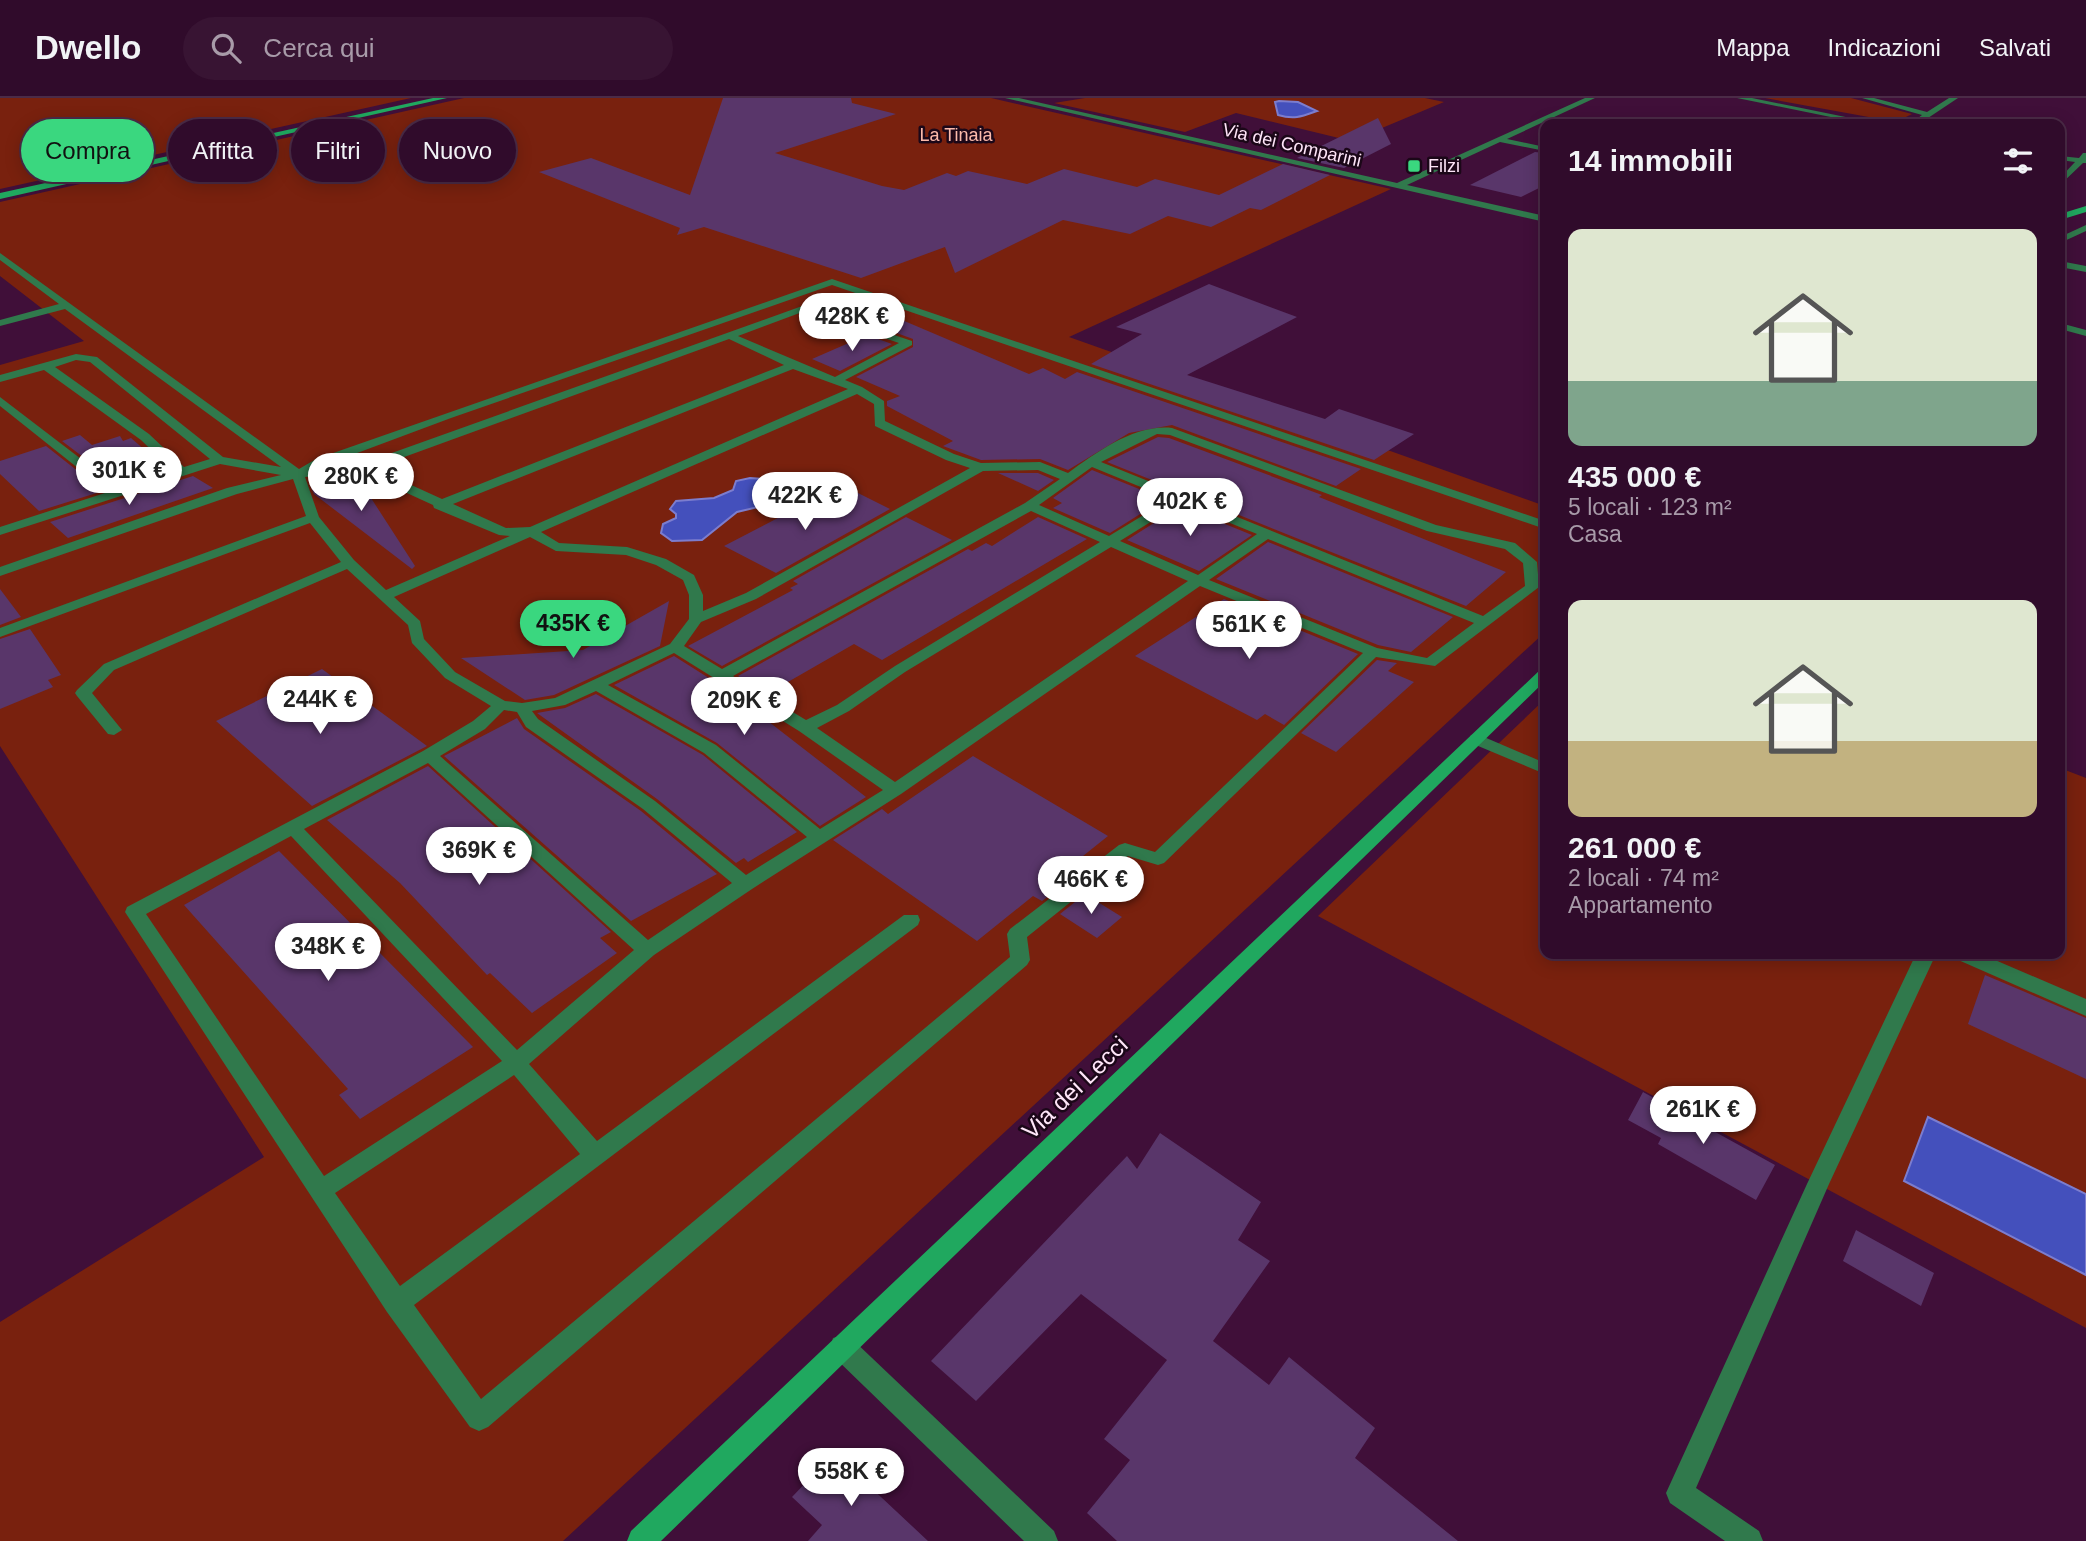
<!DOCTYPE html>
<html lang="it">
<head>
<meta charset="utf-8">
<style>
  :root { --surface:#300b2b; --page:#381433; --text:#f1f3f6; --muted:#a89ba9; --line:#4b2b47; --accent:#3ad77f }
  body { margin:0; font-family:Arial,sans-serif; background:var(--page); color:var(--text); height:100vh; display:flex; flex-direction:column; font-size:26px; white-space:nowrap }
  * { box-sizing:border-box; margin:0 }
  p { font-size:23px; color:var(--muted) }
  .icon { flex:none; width:38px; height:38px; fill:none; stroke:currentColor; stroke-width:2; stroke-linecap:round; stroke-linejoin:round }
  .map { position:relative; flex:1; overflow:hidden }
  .panel { position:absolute; left:1540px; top:21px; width:525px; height:840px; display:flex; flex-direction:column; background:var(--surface); border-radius:14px; box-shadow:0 4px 18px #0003,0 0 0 2px var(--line) }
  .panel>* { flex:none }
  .top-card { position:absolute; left:21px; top:21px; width:665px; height:63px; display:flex; gap:14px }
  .price { position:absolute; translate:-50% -60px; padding:0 16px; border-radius:24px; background:#fff; color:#222; font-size:23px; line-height:46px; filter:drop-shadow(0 2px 4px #0008) }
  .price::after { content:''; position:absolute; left:50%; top:42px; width:21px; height:16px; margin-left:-10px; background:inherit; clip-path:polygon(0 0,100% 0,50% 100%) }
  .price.on { background:var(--accent); color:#111 }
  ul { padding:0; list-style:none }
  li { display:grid; align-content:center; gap:14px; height:371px; padding:0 28px }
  li span { display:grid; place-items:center; height:217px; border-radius:14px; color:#555 }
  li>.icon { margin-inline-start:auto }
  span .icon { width:126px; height:126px; fill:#fffc; stroke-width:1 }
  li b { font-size:30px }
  h2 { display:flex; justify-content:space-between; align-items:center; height:84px; padding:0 28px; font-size:30px }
  .chip { padding:0 24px; border-radius:32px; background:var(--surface); box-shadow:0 4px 18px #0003,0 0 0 2px var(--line); font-size:24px; line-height:63px }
  .chip.on { background:var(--accent); color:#111 }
  header { display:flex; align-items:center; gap:42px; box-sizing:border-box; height:98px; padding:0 35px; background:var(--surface); border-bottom:2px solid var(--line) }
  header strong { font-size:33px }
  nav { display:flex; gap:38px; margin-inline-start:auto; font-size:24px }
  .search { width:490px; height:63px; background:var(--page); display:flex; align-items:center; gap:18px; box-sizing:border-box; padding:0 24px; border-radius:38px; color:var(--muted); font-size:26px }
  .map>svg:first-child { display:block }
  .green { fill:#79210e }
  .water { fill:#4450bc; stroke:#7c7dce; stroke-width:2 }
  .building { fill:#59366a }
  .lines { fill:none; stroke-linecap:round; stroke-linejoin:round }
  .lane { fill:#30794c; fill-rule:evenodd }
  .street { fill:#30794c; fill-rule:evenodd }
  .secondary { fill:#20a85f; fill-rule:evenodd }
  .poi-dot { fill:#3ad77f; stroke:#1b0718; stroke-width:2.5 }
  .labels { text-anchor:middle; stroke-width:5; stroke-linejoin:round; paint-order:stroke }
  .far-park-label { font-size:18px; fill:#fcbaab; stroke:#1b0718 }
  .far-street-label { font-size:18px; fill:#fee5f8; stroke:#1b0718 }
  .far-poi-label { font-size:18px; fill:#fee5f8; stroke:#1b0718; text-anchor:start }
  .near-street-label { font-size:24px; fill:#fee5f8; stroke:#1b0718 }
</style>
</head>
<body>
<header>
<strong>Dwello</strong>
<div class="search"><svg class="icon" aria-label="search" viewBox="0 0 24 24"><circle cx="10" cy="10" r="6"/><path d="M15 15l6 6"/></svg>Cerca qui</div>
<nav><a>Mappa</a><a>Indicazioni</a><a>Salvati</a></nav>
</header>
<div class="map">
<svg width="2086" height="1443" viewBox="0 0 2086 1443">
  <rect width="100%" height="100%" fill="#400f39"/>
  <path class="green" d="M0 0H411L0 91Z
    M464 0H991L1391 91 1069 239 1545 408V534L563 1443H0V1224L264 1059 0 648V267L84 243 0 178V104Z
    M1085 0H1425L1444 4 1351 43 1236 15 1185 34 1054 5Z
    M1765 0H1851L1912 16 1896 24Z
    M1545 601V856H2060V670L2086 680V1230L1318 818Z"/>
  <path class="water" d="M1279 3 1298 4 1317 13C1303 18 1295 22 1278 17L1275 4Z
    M750 380 765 381 780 388 782 396 779 404 737 414 702 442 672 443 661 435 663 426 676 420V416L670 411 676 403 714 400 733 392 736 383Z
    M1928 1019 2086 1096V1177L1904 1083Z"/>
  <path class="building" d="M723 0H851L852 5 896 16 775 55 882 88 904 92 947 75 956 78 968 73 1027 86 1064 71 1137 89 1155 81 1219 97 1283 66 1330 77 1261 112 1250 110 1211 129 1168 118 1130 136 1063 122 955 175 945 149 861 180 704 129 677 137 680 130 539 74 591 60 690 97Z
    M1378 20 1391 46 1344 70 1297 60Z
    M1535 54 1545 55V87L1521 99 1470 87Z
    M1209 186 1297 219 1187 277 1325 321 1339 311 1414 336 1374 362 1091 266 1142 236 1116 229Z
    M902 222 1029 276 1043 270 1065 281 1077 274 1361 371 1336 388 1172 327 1129 335 1068 372 1040 361 981 362 943 348 953 343 887 308V303L900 298 856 279 913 249V241L883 230Z
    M867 237 892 246 840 273 812 261Z
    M80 337 92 347 120 338 123 343 131 340 168 372 120 387 62 343Z
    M1158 339 1169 340 1322 397 1319 399 1506 474 1466 508 1107 364Z
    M46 348 103 393 39 413 0 376V363Z
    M1092 372 1164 401 1110 435 1053 410 1062 405 1053 400Z
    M998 375H1038L1054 382 1038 393Z
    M193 378 213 390 68 440 50 424Z
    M341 381 360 383 415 468 412 471 314 396 310 387Z
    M856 394 890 411 776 475 724 448 801 408 816 415Z
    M1181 408 1252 437 1199 473 1127 442Z
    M906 419 952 442 722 568 688 548 793 492 790 490 798 486 793 483Z
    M1038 419 1087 441 882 562 854 546 767 596 738 578 968 451 972 453 986 445 992 448Z
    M1268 444 1453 519 1411 554 1378 547 1216 481Z
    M0 491 21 519 0 527Z
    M1224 501 1358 556 1284 627 1265 616 1257 622 1135 558Z
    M669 503 660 548 554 597 525 602 461 560 583 552Z
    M30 531 61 577 48 582 53 589 0 611V541Z
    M674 558 750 606 747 607 866 699 820 728 717 645 614 587Z
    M1377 562 1397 565 1388 573 1414 584 1336 654 1301 635Z
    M322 571 427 648 312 708 216 623Z
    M596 596 703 657 797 734 748 764 744 760 736 765 657 701 537 615 565 610Z
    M517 620 524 631 641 713 717 776 631 823 444 658Z
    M973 658 1108 738 1058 778 1067 784 1042 803 1033 798 977 843 833 742 882 711 888 716Z
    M428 668 611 834 600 840 617 855 532 915 490 875 487 877 400 785 327 722Z
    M279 753 473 949 360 1021 339 997 348 991 184 807Z
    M1085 796 1122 819 1097 840 1060 816Z
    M1985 877 2086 920V981L1968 926Z
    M1643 994 1775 1067 1756 1102 1658 1046 1661 1040 1628 1022Z
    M1160 1035 1261 1104 1238 1142 1270 1163 1213 1243 1269 1287 1289 1259 1375 1330 1355 1360 1458 1443H1117L1087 1415 1130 1362 1104 1341 1167 1262 1081 1196 976 1303 931 1263 1127 1058 1137 1071Z
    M1856 1132 1934 1175 1921 1208 1843 1163Z
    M834 1355 928 1443H808L822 1427 792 1399Z"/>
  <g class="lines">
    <path class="lane" d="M0 155 299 371 316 361 832 181 1545 423V431L832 187 451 320 317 370 361 366 805 207 912 243V247L845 282 862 289 884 303 885 323 954 356 981 365 1040 364 1068 375C1097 354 1135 326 1172 330L1436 427 1515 445 1537 464 1539 489 1435 568 1376 559 1164 765 1158 767 1128 758 1027 839 1030 862 1027 867 488 1329 479 1333 470 1329 387 1214 125 814 127 809 423 653 473 623 491 608 445 580 412 545 408 527 347 471 114 572 92 595 122 632 114 637 108 636 77 598 75 595 77 592 104 566 341 464 310 425 0 539V530L306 418 293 381 237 396 0 478V469L227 390 281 377 220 366 0 437V429L108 394 0 308V299L119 390 173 373 141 342 44 272 0 284V277L76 256 97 259 223 359 281 369 65 211 0 228V222L59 206 0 162ZM805 213 899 245 835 279 738 238ZM729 241 784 267 442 401 374 370ZM76 262 90 264 210 361 184 369 149 336 55 269ZM793 271 848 291 530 429 506 430 453 406ZM857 296 874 306 875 328 946 362 970 370 746 495 703 513V497L694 477 666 461 627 449 559 445 541 434ZM1157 336 1170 337 1427 433 1505 451 1523 465 1525 488 1483 518 1101 364ZM1092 369 1170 401 1109 438 1039 407ZM1038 372 1060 381 1025 405 722 571 684 548 701 524 756 501 983 373ZM361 374 433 407 434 410 499 437 510 438 386 492 354 462 319 419 305 379ZM1181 405 1257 436 1198 477 1120 443ZM1031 413 1100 444 895 568 837 607 806 622 733 578ZM530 439 556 453 626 457 656 467 683 482 689 497V521L670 546 555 600 522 605 505 603 455 574 424 541 420 523 394 499ZM1268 441 1474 525 1427 560 1377 550 1209 482ZM1111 449 1188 483 895 684 817 630 849 613 905 574ZM1200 488 1363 555 1155 754 1125 745 1119 747 1010 831 1007 836 1010 859 481 1301 414 1207 918 827 920 822 918 817H904L597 1043 529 966 654 857 752 791 901 696ZM674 555 799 633 883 692 820 731 716 647 608 587ZM596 593 704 655 807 739 746 777 655 703 538 621 532 613 565 607ZM504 612 517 614 526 629 643 711 732 785 648 842 440 658 485 631ZM428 665 634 852 517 952 304 731ZM291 738 502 963 324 1078 146 816ZM514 977 580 1056 400 1188 335 1095Z
      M1477 636 1545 665V676L1471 645 1469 641 1471 637Z
      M1953 856H1981L2086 901V918L1956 861Z"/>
    <path class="street" d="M1005 0H1019L1397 85 1585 0H1595L1507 41 1545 49V53L1500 44 1407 87 1545 118V124Z
      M1737 0H1752L1880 26H1865Z
      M1862 0H1874L1927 14 1949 0H1958L1919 26H1910L1922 17Z
      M2083 55H2086V65H2083L2060 87V80L2075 64 2060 62V58L2079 60Z
      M2086 127V133L2060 145V139Z
      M2060 163 2086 168V174L2060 169Z
      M2060 225 2086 232V238L2060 231Z
      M1916 856H1936L1829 1086 1696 1390 1759 1433 1763 1443H1725L1670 1405 1666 1395 1807 1086Z
      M842 1237 851 1240 1054 1433 1058 1443H1024L833 1258 830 1249 833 1240Z"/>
    <path class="secondary" d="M433 0H447L0 101V95Z
      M2086 108V114L2060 122V116Z
      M1545 570V583L661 1443H627L631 1433 1540 572Z"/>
  </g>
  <rect class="poi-dot" x="1407" y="61" width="14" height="14" rx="3.5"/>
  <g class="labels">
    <g class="far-park-label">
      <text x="956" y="43">La Tinaia</text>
    </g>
    <g class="far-street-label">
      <text transform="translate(1292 47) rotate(13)" y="6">Via dei Comparini</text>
    </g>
    <g class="far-poi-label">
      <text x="1428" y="74">Filzi</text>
    </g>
    <g class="near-street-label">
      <text transform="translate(1075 990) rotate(-44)" y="8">Via dei Lecci</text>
    </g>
  </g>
</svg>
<b class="price" style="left:852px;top:255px">428K €</b>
<b class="price" style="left:129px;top:409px">301K €</b>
<b class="price" style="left:361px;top:415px">280K €</b>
<b class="price" style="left:805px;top:434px">422K €</b>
<b class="price" style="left:1190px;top:440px">402K €</b>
<b class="price on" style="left:573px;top:562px">435K €</b>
<b class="price" style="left:1249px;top:563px">561K €</b>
<b class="price" style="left:320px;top:638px">244K €</b>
<b class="price" style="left:744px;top:639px">209K €</b>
<b class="price" style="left:479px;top:789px">369K €</b>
<b class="price" style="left:1091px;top:818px">466K €</b>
<b class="price" style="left:328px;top:885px">348K €</b>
<b class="price" style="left:1703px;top:1048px">261K €</b>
<b class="price" style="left:851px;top:1410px">558K €</b>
<div class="top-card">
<a class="chip on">Compra</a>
<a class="chip">Affitta</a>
<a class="chip">Filtri</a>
<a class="chip">Nuovo</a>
</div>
<section class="panel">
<h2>14 immobili<svg class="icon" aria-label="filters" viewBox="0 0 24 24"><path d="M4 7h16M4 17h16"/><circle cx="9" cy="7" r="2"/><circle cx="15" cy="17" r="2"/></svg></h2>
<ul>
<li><span style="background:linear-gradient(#dfe7d0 70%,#7fa58c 0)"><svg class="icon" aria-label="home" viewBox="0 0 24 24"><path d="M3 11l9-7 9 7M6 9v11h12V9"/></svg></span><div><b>435 000 €</b><p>5 locali · 123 m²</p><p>Casa</p></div></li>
<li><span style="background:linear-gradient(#dfe7d0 65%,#c2b280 0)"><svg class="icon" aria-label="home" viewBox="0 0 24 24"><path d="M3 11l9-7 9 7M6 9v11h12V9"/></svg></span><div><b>261 000 €</b><p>2 locali · 74 m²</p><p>Appartamento</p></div></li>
</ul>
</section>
</div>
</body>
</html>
